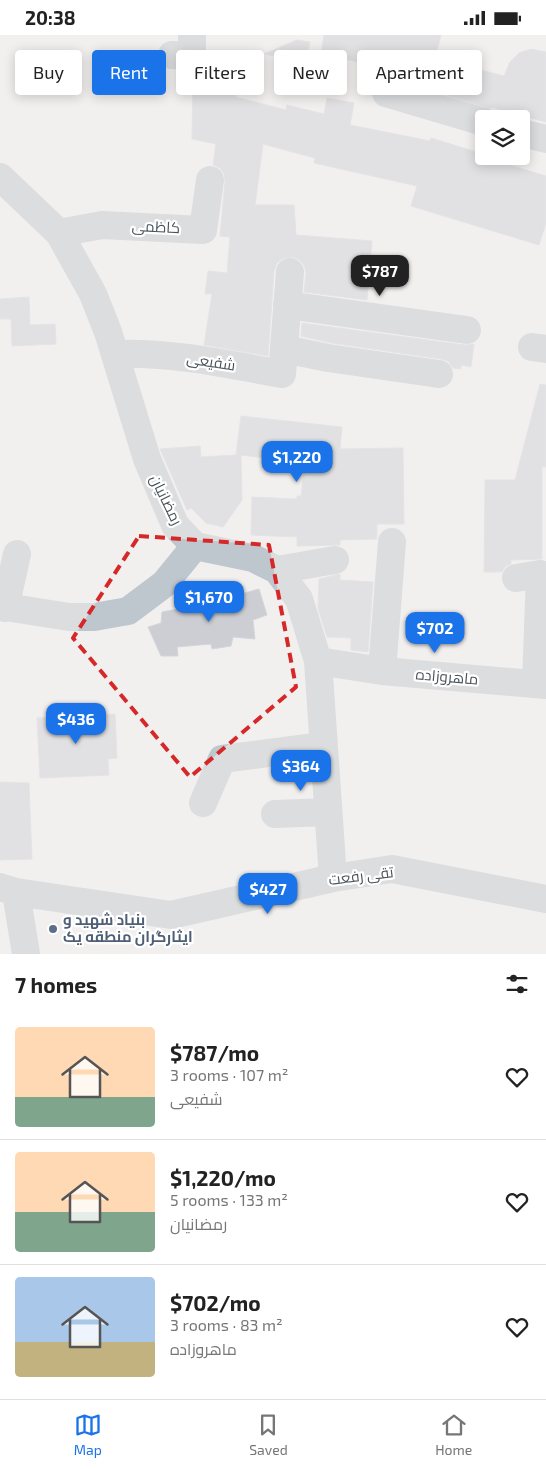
<!DOCTYPE html>
<html lang="en">
<head>
<meta charset="utf-8">
<style>
  :root { --surface:#fff; --page:#f2f2f2; --text:#222; --muted:#767676; --line:#e0e0e0; --accent:#1a73e8 }
  body { margin:0; font-family:"Exo 2",Cairo,sans-serif; background:var(--page); color:var(--text); height:100vh; display:flex; flex-direction:column; font-size:19px; white-space:nowrap }
  * { box-sizing:border-box; margin:0 }
  p { font-size:16px; color:var(--muted) }
  .icon { flex:none; width:28px; height:28px; fill:none; stroke:currentColor; stroke-width:2; stroke-linecap:round; stroke-linejoin:round }
  .map { position:relative; height:919px; overflow:hidden }
  .side { display:flex; flex-direction:column; background:var(--surface); flex:1 }
  .side>* { flex:none }
  .top-card { position:absolute; left:15px; top:15px; width:516px; height:45px; display:flex; gap:10px }
  .controls { position:absolute; left:475px; top:75px; display:grid; gap:10px }
  .controls a { display:grid; place-items:center; width:55px; height:55px; border-radius:5px; background:var(--surface); box-shadow:0 2px 12px #0003; font-size:25px }
  .price { position:absolute; translate:-50% -42px; padding:0 11px; border-radius:10px; background:var(--accent); color:#fff; font-size:16px; line-height:32px; filter:drop-shadow(0 1px 2px #0008) }
  .price::after { content:''; position:absolute; left:50%; top:30px; width:15px; height:11px; margin-left:-8px; background:inherit; clip-path:polygon(0 0,100% 0,50% 100%) }
  .price.on { background:#222; color:#fff }
  ul { padding:0; list-style:none }
  li { display:flex; align-items:center; gap:15px; height:125px; padding:0 15px }
  li+li { border-top:1px solid var(--line) }
  li span { display:grid; place-items:center; flex:none; width:140px; height:100px; border-radius:5px; color:#555 }
  li>.icon { margin-inline-start:auto }
  span .icon { width:60px; height:60px; fill:#fffc; stroke-width:1 }
  li b { font-size:21px }
  h2 { display:flex; justify-content:space-between; align-items:center; height:60px; padding:0 15px; font-size:21px }
  .chip { padding:0 18px; border-radius:5px; background:var(--surface); box-shadow:0 2px 12px #0003; font-size:18px; line-height:45px }
  .chip.on { background:var(--accent); color:#fff }
  .status { display:flex; justify-content:space-between; align-items:center; height:35px; padding:0 25px; background:var(--surface); direction:ltr }
  .status svg { height:14px; fill:currentColor }
  .dock { display:flex; justify-content:space-around; align-items:center; height:70px; border-top:1px solid var(--line); background:var(--surface); font-size:14px; color:var(--muted) }
  .dock a { display:grid; justify-items:center; gap:2px }
  .dock .on { color:var(--accent) }
  .map>svg:first-child { display:block }
  .building { fill:#ccced3; stroke:#d4d6da }
  .lines { fill:none; stroke-linecap:round; stroke-linejoin:round }
  .minor { stroke:#bec7cd; stroke-width:28 }
  .marked { fill:none; stroke:#d62828; stroke-width:4; stroke-dasharray:10 6; stroke-linejoin:round }
  .service-dot { fill:#5c6f8a; stroke:#fff; stroke-width:2 }
  .labels { text-anchor:middle; stroke-width:4.5; stroke-linejoin:round; paint-order:stroke }
  .street-label { font-size:15px; fill:#48535c; stroke:#fff }
  .service-label { font-size:15px; font-weight:bold; fill:#4e5e75; stroke:#fff; text-anchor:start }
</style>
</head>
<body>
<div class="status"><b>20:38</b><svg viewBox="0 0 49 12"><path d="M0 12V9h3v3zM5 12V6h3v6zM10 12V3h3v9zM15 12V0h3v12zM26 1h20v11H26zM47 4h2v5h-2z"/></svg></div>
<div class="map">
<svg width="546" height="919" viewBox="0 0 546 919">
  <rect width="100%" height="100%" fill="#f2efef"/>
  <path class="building" d="M324 0H441L435 23 504 41 510 27 519 18 531 14 546 17V87L491 72V74L390 43H383L379 45 360 40 363 28 321 19Z
    M297 5 310 7 306 27 264 19Z
    M193 44H235L236 62 286 75 287 70 324 79 327 63 354 68 350 90 430 106 431 103 480 118 479 121 546 141V188L539 210 411 171 417 151 314 128 315 123 263 109 255 170H294L296 200 372 206 367 265 304 257 306 238 304 230 298 224 292 222 284 223 277 228 274 236 268 321 204 310 212 259H205L208 236 227 238 230 202 220 201 225 147 224 139 220 133 213 130 216 109 192 104Z
    M29 262 30 290 55 289 56 309 12 311 11 284H0V264Z
    M302 288 465 310 474 309 471 332 461 330V334L453 333 448 326 441 324 331 308 301 301Z
    M540 349 546 350V432H542V524L511 525V529L506 531 502 537H484L485 445H515Z
    M241 381 342 392 340 414 403 413 404 489H377V504L340 505V510L297 511V502L251 500 252 462 297 464V461H301L305 428 241 420 242 465 223 492 206 488 191 473 187 475 160 414 200 411 201 422 236 420Z
    M340 539V545L373 547 368 617 351 615V603L327 602 318 573 319 544Z
    M259 554 267 580 253 585 255 604 233 602 231 611 212 614 211 609 177 612 178 621H161L148 592 161 588 162 577 208 568 210 558 226 563Z
    M115 679 117 723 108 724 109 740 40 743 37 683Z
    M0 747 29 748 32 824 0 825Z"/>
  <g class="lines">
    <path class="minor" d="M172 20 192 21V0
      M386 58 484 87
      M521 98 546 104
      M0 142 59 198 93 259 108 297 147 424 175 490 195 511 253 523 277 535 299 564 318 626 333 843
      M59 198 102 190 203 195 210 145
      M287 270 467 295
      M532 312 546 314
      M284 314 328 323 439 339
      M115 319C171 317 226 329 282 339L290 237
      M277 535 335 525
      M516 543 540 539 536 649
      M0 571 69 582H94L128 576 164 549 195 511
      M5 573 17 519
      M318 626 382 636 546 650
      M382 636 392 507
      M203 768 222 724 323 711
      M275 779 328 777
      M0 852 16 857 171 880 333 843 392 834 546 864
      M16 857 26 919"/>
  </g>
  <path d="M0 0H546V919H0ZM139 501 269 510 296 652 190 742 73 603Z" fill="#f2efef" fill-opacity=".55" fill-rule="evenodd"/>
  <path class="marked" d="M139 501 269 510 296 652 190 742 73 603Z"/>
  <circle class="service-dot" cx="53" cy="894" r="5"/>
  <g class="labels">
    <g class="street-label">
      <text transform="translate(156 192) rotate(3)" y="5">کاظمی</text>
      <text transform="translate(211 327) rotate(9)" y="5">شفیعی</text>
      <text transform="translate(166 465) rotate(64)" y="5">رمضانیان</text>
      <text transform="translate(447 642) rotate(5)" y="5">ماهروزاده</text>
      <text transform="translate(361 841) rotate(-7)" y="5">تقی رفعت</text>
    </g>
    <g class="service-label">
      <text x="63" y="890">بنیاد شهید و<tspan x="63" dy="17">ایثارگران منطقه یک</tspan></text>
    </g>
  </g>
</svg>
<div class="controls">
<a><svg class="icon" aria-label="layers" viewBox="0 0 24 24"><path d="M12 4l9 5-9 5-9-5zM3 14l9 5 9-5"/></svg></a>
</div>
<b class="price on" style="left:380px;top:262px">$787</b>
<b class="price" style="left:297px;top:448px">$1,220</b>
<b class="price" style="left:209px;top:588px">$1,670</b>
<b class="price" style="left:435px;top:619px">$702</b>
<b class="price" style="left:76px;top:710px">$436</b>
<b class="price" style="left:301px;top:757px">$364</b>
<b class="price" style="left:268px;top:880px">$427</b>
<div class="top-card">
<a class="chip">Buy</a>
<a class="chip on">Rent</a>
<a class="chip">Filters</a>
<a class="chip">New</a>
<a class="chip">Apartment</a>
</div>
</div>
<section class="side">
<h2>7 homes<svg class="icon" aria-label="filters" viewBox="0 0 24 24"><path d="M4 7h16M4 17h16"/><circle cx="9" cy="7" r="2"/><circle cx="15" cy="17" r="2"/></svg></h2>
<ul>
<li><span style="background:linear-gradient(#ffd9b3 70%,#7fa58c 0)"><svg class="icon" aria-label="home" viewBox="0 0 24 24"><path d="M3 11l9-7 9 7M6 9v11h12V9"/></svg></span><div><b>$787/mo</b><p>3 rooms · 107 m²</p><p>شفیعی</p></div><svg class="icon" aria-label="heart" viewBox="0 0 24 24"><path d="M12 20l-8-8c-3-5 5-10 8-4 3-6 11-1 8 4z"/></svg></li>
<li><span style="background:linear-gradient(#ffd9b3 60%,#7fa58c 0)"><svg class="icon" aria-label="home" viewBox="0 0 24 24"><path d="M3 11l9-7 9 7M6 9v11h12V9"/></svg></span><div><b>$1,220/mo</b><p>5 rooms · 133 m²</p><p>رمضانیان</p></div><svg class="icon" aria-label="heart" viewBox="0 0 24 24"><path d="M12 20l-8-8c-3-5 5-10 8-4 3-6 11-1 8 4z"/></svg></li>
<li><span style="background:linear-gradient(#a9c7e8 65%,#c2b280 0)"><svg class="icon" aria-label="home" viewBox="0 0 24 24"><path d="M3 11l9-7 9 7M6 9v11h12V9"/></svg></span><div><b>$702/mo</b><p>3 rooms · 83 m²</p><p>ماهروزاده</p></div><svg class="icon" aria-label="heart" viewBox="0 0 24 24"><path d="M12 20l-8-8c-3-5 5-10 8-4 3-6 11-1 8 4z"/></svg></li>
</ul>
</section>
<nav class="dock">
<a class="on"><svg class="icon" aria-label="map" viewBox="0 0 24 24"><path d="M3 6l6-2 6 2 6-2v14l-6 2-6-2-6 2zM9 4v14M15 6v14"/></svg>Map</a>
<a><svg class="icon" aria-label="saved" viewBox="0 0 24 24"><path d="M7 4h10v16l-5-4-5 4z"/></svg>Saved</a>
<a><svg class="icon" aria-label="home" viewBox="0 0 24 24"><path d="M3 11l9-7 9 7M6 9v11h12V9"/></svg>Home</a>
</nav>
</body>
</html>
